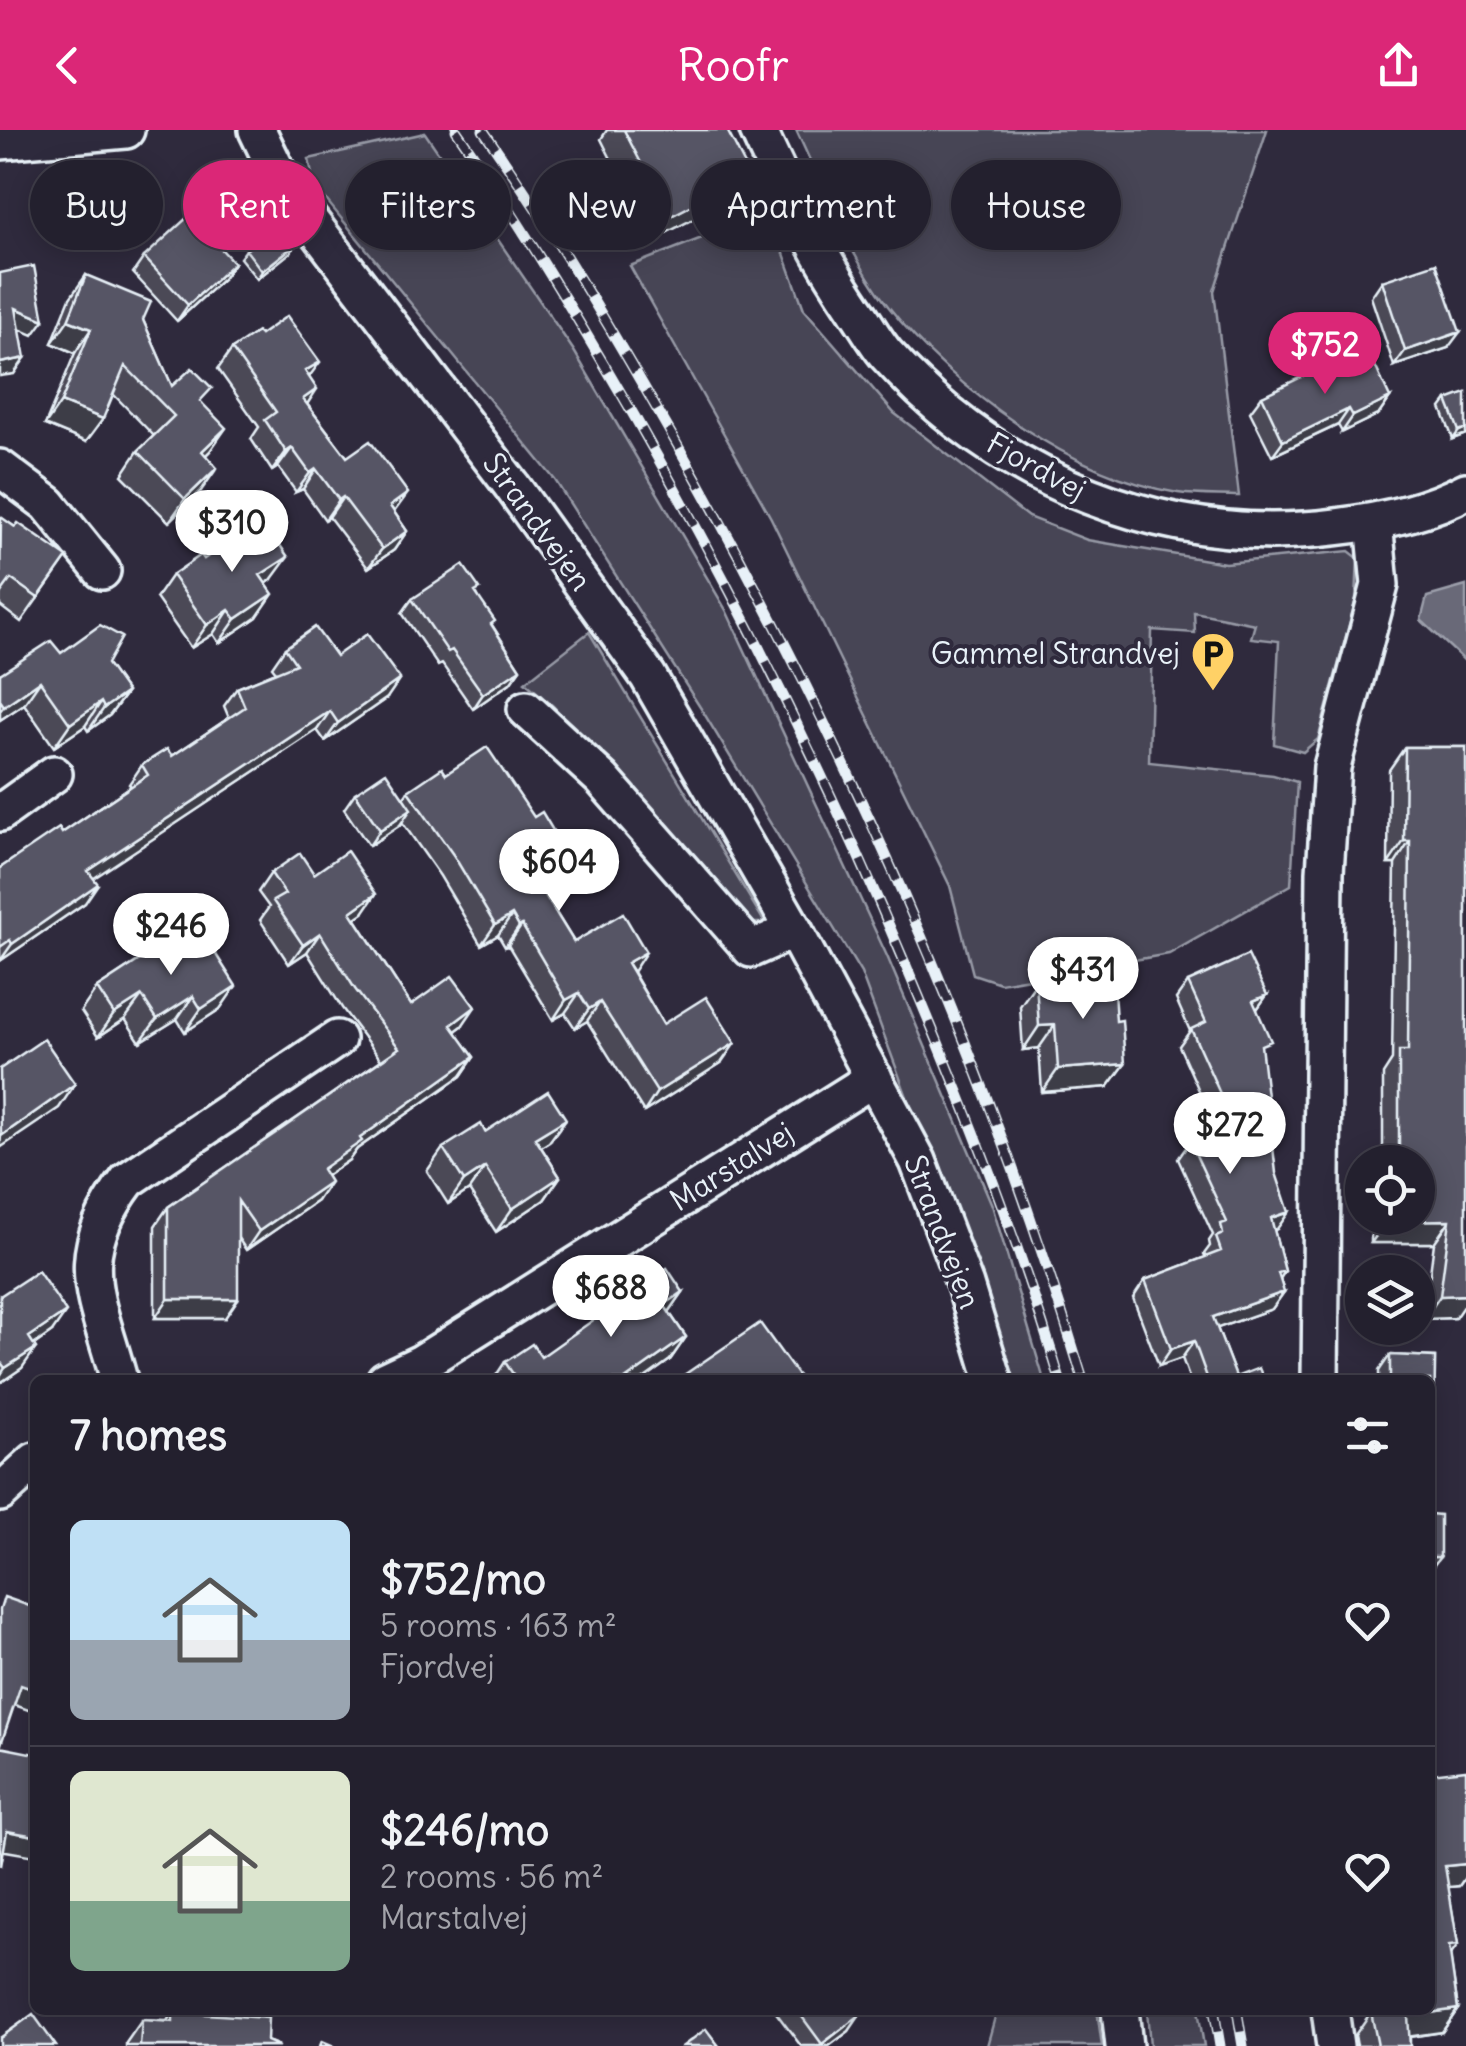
<!DOCTYPE html>
<html lang="en">
<head>
<meta charset="utf-8">
<style>
  :root { --surface:#23202e; --page:#2f2d3a; --text:#f1f3f6; --muted:#a3a3aa; --line:#403e4a; --accent:#db2777 }
  body { margin:0; font-family:Delius,sans-serif; background:var(--page); color:var(--text); height:100vh; display:flex; flex-direction:column; font-size:38px; white-space:nowrap }
  * { box-sizing:border-box; margin:0 }
  p { font-size:32px; color:var(--muted) }
  .icon { flex:none; width:55px; height:55px; fill:none; stroke:currentColor; stroke-width:2; stroke-linecap:round; stroke-linejoin:round }
  .map { position:relative; flex:1; overflow:hidden }
  .details { position:absolute; left:30px; top:1245px; width:1405px; height:640px; display:flex; flex-direction:column; background:var(--surface); border-radius:15px; box-shadow:0 5px 25px #0003,0 0 0 2px var(--line) }
  .details>* { flex:none }
  .top-card { position:absolute; left:30px; top:30px; width:1408px; height:90px; display:flex; gap:20px }
  .controls { position:absolute; left:1345px; top:1015px; display:grid; gap:20px }
  .controls a { display:grid; place-items:center; width:90px; height:90px; border-radius:50%; background:var(--surface); box-shadow:0 5px 25px #0003,0 0 0 2px var(--line); font-size:50px }
  .price { position:absolute; translate:-50% -85px; padding:0 22px; border-radius:35px; background:#fff; color:#222; font-size:32px; line-height:65px; filter:drop-shadow(0 2px 5px #0008) }
  .price::after { content:''; position:absolute; left:50%; top:60px; width:30px; height:22px; margin-left:-15px; background:inherit; clip-path:polygon(0 0,100% 0,50% 100%) }
  .price.current { background:var(--accent); color:#fff }
  ul { padding:0; list-style:none }
  li { display:flex; align-items:center; gap:30px; height:250px; padding:0 40px }
  li+li { border-top:2px solid var(--line) }
  li span { display:grid; place-items:center; flex:none; width:280px; height:200px; border-radius:15px; color:#555 }
  li>.icon { margin-inline-start:auto }
  span .icon { width:120px; height:120px; fill:#fffc; stroke-width:1 }
  li b { font-size:42px }
  h2 { display:flex; justify-content:space-between; align-items:center; height:120px; padding:0 40px; font-size:42px }
  .tag { padding:0 35px; border-radius:45px; background:var(--surface); box-shadow:0 5px 25px #0003,0 0 0 2px var(--line); font-size:35px; line-height:90px }
  .tag.current { background:var(--accent); color:#fff }
  header { display:flex; justify-content:space-between; align-items:center; height:130px; padding:0 40px; background:var(--accent); color:#fff; font-size:45px; font-weight:600 }
  .map>svg:first-child { display:block }
  .green { fill:#464455; stroke:#979aa6; stroke-width:2.5 }
  .water { fill:#696978; stroke:#9c9fab; stroke-width:2.5 }
  .lines { fill:none; stroke-linecap:round; stroke-linejoin:round }
  .minor-casing { stroke:#e8f1f8; stroke-width:42 }
  .minor { stroke:#2f2a3d; stroke-width:35 }
  .rail-casing { stroke:#e8f1f8; stroke-width:11 }
  .rail { stroke:#2f2a3d; stroke-width:8; stroke-dasharray:22; stroke-linecap:butt }
  .wall { fill:#4b4957; stroke:#e8f1f8; stroke-width:2.5 }
  .shaded-wall { fill:#3d3c47; stroke:#e8f1f8; stroke-width:2.5 }
  .building { fill:#575565; stroke:#e8f1f8; stroke-width:2.5 }
  .labels { text-anchor:middle; stroke-width:8; stroke-linejoin:round; paint-order:stroke }
  .street-label { font-size:30px; fill:#e8f1f8; stroke:#2f2a3d }
  .poi-label { font-size:30px; fill:#e8f1f8; stroke:#2f2a3d; text-anchor:end }
</style>
</head>
<body>
<header><svg class="icon" aria-label="back" viewBox="0 0 24 24"><path d="M15 5l-7 7 7 7"/></svg>Roofr<svg class="icon" aria-label="share" viewBox="0 0 24 24"><path d="M12 15V3M7 8l5-5 5 5M5 13v7h14v-7"/></svg></header>
<div class="map">
<svg width="1466" height="1916" viewBox="0 0 1466 1916">
  <rect width="100%" height="100%" fill="#2f2a3d"/>
  <filter id="ink" filterUnits="userSpaceOnUse"><feTurbulence type="fractalNoise" baseFrequency=".01" numOctaves="2"/><feDisplacementMap in="SourceGraphic" scale="20" xChannelSelector="R" yChannelSelector="G"/><feConvolveMatrix kernelMatrix="1 2 1 2 8 2 1 2 1" color-interpolation-filters="sRGB"/></filter>
  <g filter="url(#ink)">
    <path class="green" d="M796 0H1267L1214 161 1239 366C1219 365 1198 366 1178 363 1072 346 953 259 888 176 848 124 824 59 796 0Z
      M425 3 574 221 726 480 887 826 992 1075 1044 1250H1012L861 843 705 585 555 350 314 55 309 29Z
      M769 82 804 179 894 283 1028 387 1087 410 1225 433 1349 421 1358 428 1356 469 1318 609 1303 622 1274 614 1279 511 1251 508 1255 494 1194 482 1195 503 1152 500 1149 632 1273 645 1297 652 1291 755 1169 824 1000 853 973 844 950 756 771 388 630 136Z
      M589 502 765 793H750L553 576 525 552Z
      M997 1880H1097L1102 1916H987Z
      M1147 1880H1198L1204 1916H1150Z"/>
    <path class="water" d="M1466 456V532L1421 490 1427 467Z"/>
    <g class="lines">
      <defs>
        <path id="minor" d="M257 0 285 58 512 356 648 546 794 800 918 1031 965 1155 994 1250
          M758 0C786 62 818 124 856 180 866 194 875 211 886 224 1000 351 1165 418 1335 397 1378 392 1427 382 1466 361
          M0 11 126 0
          M0 338 48 374 102 441
          M526 579 602 649 751 819 794 800
          M0 683 54 644
          M119 1250C96 1165 69 1128 128 1050L337 909
          M385 1250 421 1233 874 948
          M1320 1250 1325 742 1332 637 1380 455 1374 392
          M0 1363 35 1331
          M1120 1880 1124 1916
          M1330 1880 1335 1916"/>
      </defs>
      <use href="#minor" class="minor-casing"/>
      <use href="#minor" class="minor"/>
      <defs>
        <path id="rail" d="M456 0C521 93 579 191 636 289 736 465 826 645 904 831 962 968 1018 1108 1060 1250
          M483 0C551 97 611 199 670 302 841 601 983 920 1083 1250
          M1214 1880 1220 1916
          M1237 1880 1243 1916"/>
      </defs>
      <use href="#rail" class="rail-casing"/>
      <use href="#rail" class="rail"/>
    </g>
    <path class="wall" d="M607 0H727L734 68 652 110 601 9Z
      M296 114 291 122 257 149 240 128 246 120Z
      M144 127 234 133 223 149 177 191 133 143Z
      M86 145 143 190 172 256 202 273 210 321 205 326 201 361 169 392 122 345 138 321 154 306 113 264 86 312 45 295 75 223 52 213 70 168Z
      M1382 151 1448 218 1394 236 1371 167Z
      M260 205 309 247 307 274 347 327 394 382 407 401 394 420 368 438 329 387 325 390 303 359 296 362 278 337 272 341 251 309 259 297 218 239 232 219Z
      M1329 247 1390 268 1379 284 1342 302 1338 295 1272 326 1250 282 1262 266Z
      M1447 270 1466 304 1453 309 1441 278Z
      M0 388 67 427 21 492 0 476Z
      M204 429 271 450 266 454 257 487 219 513 213 504 191 518 156 468 172 445Z
      M477 464 492 495 520 539 510 553 473 579 442 534 438 536 402 483 412 469Z
      M285 518 336 526 387 568 325 611 317 600 93 748 85 773 0 831V738L62 703 131 656 129 654 142 635 172 626 229 588 224 576 237 558 276 542 272 537Z
      M61 523 107 534 127 562 110 585 88 601 85 596 54 617 24 574 0 590V544Z
      M1405 617H1466L1455 1188 1424 1189 1434 1113H1371V1088H1418V1032H1383V944L1392 930 1395 734H1388L1389 640Z
      M446 644 534 687 579 744 565 764 550 773 574 812 633 842 663 894 721 933 644 982 587 891 575 898 565 883 553 890 508 815 505 817 498 805 481 815 440 746 402 692 400 695 369 716 344 679 355 663 403 668 408 661Z
      M271 743 314 744 363 783 355 788 411 875 462 896 455 901 474 927 461 946 357 1019 349 1030 326 1046 317 1071 246 1120 238 1108 225 1188H155V1096L168 1077 381 930 342 878 307 822 289 834 260 790 269 777 258 762Z
      M167 812 220 879 185 902 177 889 140 912 125 889 98 907 81 881 97 858Z
      M1188 852 1267 865 1257 879 1277 1099 1274 1100 1285 1141 1280 1149 1284 1162 1272 1179 1217 1198 1236 1247 1264 1250H1190L1182 1228 1159 1236 1133 1168 1145 1150 1206 1127 1204 1124 1210 1116 1209 1111 1213 1105 1178 1029 1190 1012 1212 1001 1211 999 1214 994 1179 916 1190 901 1176 869Z
      M1036 853 1125 934 1108 957 1042 962 1039 918 1023 920 1020 876Z
      M485 1002 549 1012 541 1017 560 1047 544 1070 496 1102 469 1060 448 1074 427 1041 443 1018Z
      M683 1162 669 1182 686 1207 670 1230 642 1250H493L505 1232 541 1227Z
      M0 1166 52 1202 34 1215 22 1238 0 1253Z
      M1390 1225 1435 1227 1434 1315 1430 1321V1250H1379V1241Z
      M1466 1640V1746L1459 1756 1448 1757 1458 1815 1450 1826 1458 1879 1442 1902 1410 1907V1916H1357L1355 1905 1371 1882 1430 1880Z
      M774 1880H857L849 1901 829 1916H801Z
      M173 1882 267 1911 279 1916H126V1913L142 1890 167 1891Z"/>
    <path class="shaded-wall" d="M750 45 734 68 652 110 669 87Z
      M296 114 291 122 257 149 262 141Z
      M234 133 223 149 177 191 188 175Z
      M16 178 44 190 33 205 5 193Z
      M68 190 91 199 75 223 52 213Z
      M1460 202 1448 218 1394 236 1405 221Z
      M25 228 14 244 0 246V233Z
      M320 232 306 251 305 241Z
      M317 259 304 279 303 269Z
      M1390 268 1379 284 1342 302 1353 286Z
      M61 272 103 289 86 312 45 295Z
      M1349 279 1338 295 1272 326 1283 311Z
      M226 298 210 321 185 345 202 321Z
      M1466 298V304L1453 309 1459 301Z
      M292 318 278 337 272 341 286 322Z
      M217 338 201 361 169 392 185 369Z
      M316 339 303 359 296 362 310 343Z
      M408 363 394 382 390 376Z
      M343 367 329 387 325 390 339 370Z
      M407 401 394 420 368 438 382 419Z
      M288 427 271 450 244 468 260 445Z
      M273 464 257 487 219 513 236 489Z
      M229 480 213 504 191 518 207 495Z
      M520 539 510 553 473 579 483 564Z
      M400 549 387 568 325 611 338 593Z
      M40 551 24 574 0 590V581L4 576Z
      M127 562 110 585 88 601 104 578Z
      M101 572 85 596 54 617 70 594Z
      M330 581 317 600 76 760 88 741Z
      M411 679 400 695 369 716 380 700Z
      M1404 711H1410L1395 734H1388Z
      M579 744 565 764 531 784 545 765Z
      M98 754 85 773 0 831 12 814Z
      M376 764 363 783 338 800 351 782Z
      M512 785 498 805 481 815 495 795Z
      M522 795 508 815 505 817 519 797Z
      M320 803 307 822 289 834 303 815Z
      M646 822 633 842 627 833Z
      M236 856 220 879 185 902 201 879Z
      M579 863 565 883 553 890 566 870Z
      M1267 865 1255 882 1253 871Z
      M142 866 125 889 98 907 114 884Z
      M193 866 177 889 140 912 157 889Z
      M600 872 587 891 575 898 589 879Z
      M475 877 462 896 438 914 451 895Z
      M1055 895 1039 918 1023 920 1039 896Z
      M735 913 721 933 644 982 657 962Z
      M474 927 461 946 357 1019 349 1030 308 1058 322 1039 360 1008Z
      M1125 934 1108 957 1042 962 1058 939Z
      M75 954 59 978 0 1018 1 1006Z
      M566 989 549 1012 519 1031 535 1008Z
      M485 1037 469 1060 448 1074 464 1051Z
      M560 1047 544 1070 496 1102 512 1079Z
      M330 1052 317 1071 246 1120 259 1101Z
      M1289 1082 1277 1099 1259 1105 1271 1088Z
      M1450 1090 1434 1113H1371L1387 1091Z
      M683 1162 667 1185 664 1175Z
      M1284 1162 1272 1179 1201 1204 1213 1187Z
      M1466 1165V1172L1455 1188 1424 1189 1440 1166Z
      M168 1169H238L225 1188H155Z
      M66 1182 52 1202 15 1228 29 1207Z
      M686 1207 670 1230 642 1250H625Z
      M1194 1211 1182 1228 1159 1236 1171 1219Z
      M36 1218 22 1238 0 1253V1246L5 1238Z
      M1432 1427H1440L1430 1440V1430Z
      M21 1555 35 1560 34 1582 9 1573Z
      M7 1701 35 1706V1726L0 1720Z
      M1466 1734V1746L1459 1756 1430 1759 1445 1736Z
      M1458 1879 1442 1902 1392 1909 1408 1886Z
      M860 1885 849 1901 829 1916H820Z"/>
    <path class="building" d="M624 0H727L750 45 669 87Z
      M190 85 234 133 188 175 144 127Z
      M280 93 296 114 262 141 246 120Z
      M1436 133 1460 202 1405 221 1382 151Z
      M34 136 44 190 16 178 25 228 0 233V143Z
      M86 145 151 172 143 190 172 256 192 238 212 258 200 271 226 298 202 321 217 338 185 369 138 321 174 286 125 236 103 289 61 272 91 199 68 190Z
      M287 186 320 232 305 241 317 259 303 269 347 327 370 311 408 363 390 376 407 401 382 419 343 367 339 370 316 339 310 343 292 318 286 322 265 290 276 282 232 219 257 202 260 205Z
      M1371 227 1390 268 1353 286 1349 279 1283 311 1262 266 1324 236 1329 247Z
      M1466 263V298L1459 301 1447 270Z
      M1 387 15 397 18 393 67 427 38 468 11 449 0 464Z
      M262 389 288 427 260 445 273 464 236 489 229 480 207 495 172 445 201 425 204 429Z
      M463 435 480 459 475 462 495 491 491 494 520 539 483 564 452 520 448 522 412 469Z
      M100 495 122 507 107 534 127 562 104 578 101 572 70 594 40 551 4 576 0 570V544L51 511 61 523Z
      M315 497 336 526 367 504 400 549 338 593 330 581 88 741 98 754 12 814 10 810 0 817V738L59 698 62 703 148 645 142 635 167 619 172 626 245 577 237 558 296 534 285 518Z
      M487 617 534 687 542 682 579 744 545 765 574 812 623 783 646 822 627 833 663 894 706 867 735 913 657 962 600 872 589 879 579 863 566 870 522 795 519 797 512 785 495 795 454 726 408 661 442 638 446 644Z
      M1405 617H1466V1165L1440 1166 1450 1090 1387 1091V1088H1418V1032H1399V921H1408L1410 711H1404Z
      M386 642 411 679 380 700 355 663Z
      M347 721 376 764 351 782 411 875 452 846 475 877 451 895 474 927 360 1008 362 1011 322 1039 330 1052 259 1101 238 1071V1169H168V1077L399 918 355 859 320 803 303 815 273 771 285 764 271 743 300 723 314 744Z
      M201 801 236 856 201 879 193 866 157 889 142 866 114 884 97 858 167 812 173 819Z
      M1248 825 1267 865 1253 871 1271 911 1261 915 1276 1043 1289 1082 1271 1088 1285 1141 1278 1143 1284 1162 1213 1187 1236 1247 1259 1238 1264 1250H1208L1194 1211 1171 1219 1145 1150 1221 1121 1216 1107 1223 1104 1221 1094 1227 1092 1190 1012 1228 994 1223 982 1227 979 1191 899 1206 892 1188 852Z
      M1113 847 1116 891 1122 890 1125 934 1058 939 1055 895 1039 896 1036 853Z
      M44 909 75 954 1 1006 0 939Z
      M548 961 566 989 535 1008 560 1047 512 1079 485 1037 464 1051 443 1018 481 994 485 1002Z
      M667 1138 683 1162 664 1175 686 1207 625 1250H517L505 1232 532 1214 541 1227Z
      M38 1141 66 1182 29 1207 36 1218 5 1238 0 1231V1166Z
      M760 1193 801 1250 678 1249Z
      M1390 1225 1435 1227 1434 1315H1430V1250H1390Z
      M1430 1384 1440 1385V1427H1432V1431H1430Z
      M4 1467 35 1478V1560L21 1555 0 1617V1480Z
      M0 1617 35 1624V1706L7 1701 1 1736Z
      M1466 1640V1734L1445 1736 1458 1815 1449 1816 1458 1879 1408 1886 1410 1916H1378L1371 1882 1373 1880H1430V1644Z
      M797 1880H857L860 1885 822 1914Z
      M173 1882 268 1888 267 1911 279 1916H140L142 1890 173 1892Z
      M33 1884 56 1916H0V1908Z
      M706 1899 719 1916H683Z
      M322 1911 334 1916H320Z"/>
  </g>
  <defs>
    <symbol id="parking-pin" viewBox="-11 -11 22 30"><path d="M0 17L-7.5 6A9.5 9.5 0 1 1 7.5 6Z" fill="#ffd166" stroke="#2f2a3d"/><path d="M-3.5-5.5H1a3.5 3.5 0 0 1 0 7H-1V5.5H-3.5ZM-1-3.4V-.6H.8a1.4 1.4 0 0 0 0-2.8Z" fill="#111"/></symbol>
  </defs>
  <g fill-rule="evenodd">
    <use href="#parking-pin" x="1188" y="499" width="50" height="68"/>
  </g>
  <g class="labels">
    <g class="street-label">
      <text transform="translate(1036 337) rotate(29)" y="10">Fjordvej</text>
      <text transform="translate(537 392) rotate(54)" y="10">Strandvejen</text>
      <text transform="translate(732 1037) rotate(-32)" y="10">Marstalvej</text>
      <text transform="translate(942 1102) rotate(69)" y="10">Strandvejen</text>
    </g>
    <g class="poi-label">
      <text x="1180" y="534">Gammel Strandvej</text>
    </g>
  </g>
</svg>
<div class="controls">
<a><svg class="icon" aria-label="locate" viewBox="0 0 24 24"><circle cx="12" cy="12" r="6"/><path d="M12 2v4M12 18v4M2 12h4M18 12h4"/></svg></a>
<a><svg class="icon" aria-label="layers" viewBox="0 0 24 24"><path d="M12 4l9 5-9 5-9-5zM3 14l9 5 9-5"/></svg></a>
</div>
<b class="price current" style="left:1325px;top:267px">$752</b>
<b class="price" style="left:232px;top:445px">$310</b>
<b class="price" style="left:559px;top:784px">$604</b>
<b class="price" style="left:171px;top:848px">$246</b>
<b class="price" style="left:1083px;top:892px">$431</b>
<b class="price" style="left:1230px;top:1047px">$272</b>
<b class="price" style="left:611px;top:1210px">$688</b>
<div class="top-card">
<a class="tag">Buy</a>
<a class="tag current">Rent</a>
<a class="tag">Filters</a>
<a class="tag">New</a>
<a class="tag">Apartment</a>
<a class="tag">House</a>
</div>
<section class="details">
<h2>7 homes<svg class="icon" aria-label="filters" viewBox="0 0 24 24"><path d="M4 7h16M4 17h16"/><circle cx="9" cy="7" r="2"/><circle cx="15" cy="17" r="2"/></svg></h2>
<ul>
<li><span style="background:linear-gradient(#bfe0f5 60%,#9aa5b1 0)"><svg class="icon" aria-label="home" viewBox="0 0 24 24"><path d="M3 11l9-7 9 7M6 9v11h12V9"/></svg></span><div><b>$752/mo</b><p>5 rooms · 163 m²</p><p>Fjordvej</p></div><svg class="icon" aria-label="heart" viewBox="0 0 24 24"><path d="M12 20l-8-8c-3-5 5-10 8-4 3-6 11-1 8 4z"/></svg></li>
<li><span style="background:linear-gradient(#dfe7d0 65%,#7fa58c 0)"><svg class="icon" aria-label="home" viewBox="0 0 24 24"><path d="M3 11l9-7 9 7M6 9v11h12V9"/></svg></span><div><b>$246/mo</b><p>2 rooms · 56 m²</p><p>Marstalvej</p></div><svg class="icon" aria-label="heart" viewBox="0 0 24 24"><path d="M12 20l-8-8c-3-5 5-10 8-4 3-6 11-1 8 4z"/></svg></li>
</ul>
</section>
</div>
</body>
</html>
